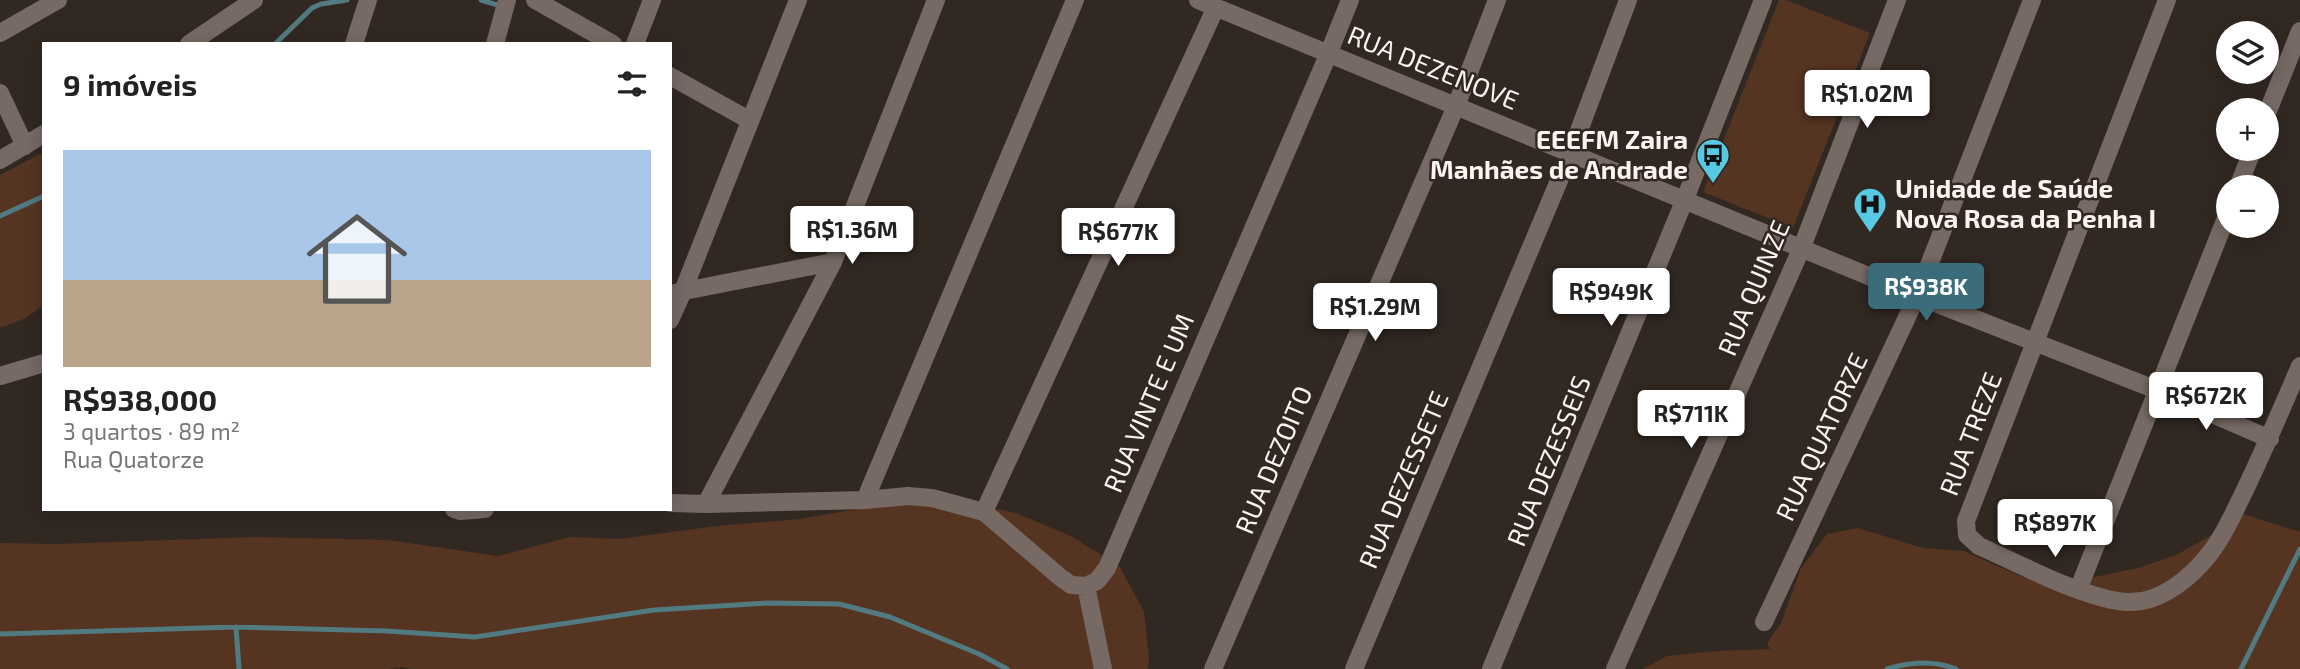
<!DOCTYPE html>
<html lang="pt">
<head>
<meta charset="utf-8">
<style>
  :root { --surface:#fff; --page:#f6f6f6; --text:#222; --muted:#767676; --line:#e0e0e0; --accent:#3a6d79 }
  body { margin:0; font-family:"Exo 2",sans-serif; background:var(--page); color:var(--text); height:100vh; display:flex; flex-direction:column; font-size:26px; white-space:nowrap }
  * { box-sizing:border-box; margin:0 }
  p { font-size:23px; color:var(--muted) }
  .icon { flex:none; width:38px; height:38px; fill:none; stroke:currentColor; stroke-width:2; stroke-linecap:round; stroke-linejoin:round }
  .map { position:relative; flex:1; overflow:hidden }
  .sheet { position:absolute; left:42px; top:42px; width:630px; height:469px; display:flex; flex-direction:column; background:var(--surface); border-radius:0px; box-shadow:0 4px 18px #0003 }
  .sheet>* { flex:none }
  .tools { position:absolute; left:2216px; top:21px; display:grid; gap:14px }
  .tools a { display:grid; place-items:center; width:63px; height:63px; border-radius:50%; background:var(--surface); box-shadow:0 4px 18px #0003; font-size:35px }
  .price { position:absolute; translate:-50% -60px; padding:0 16px; border-radius:7px; background:#fff; color:#222; font-size:23px; line-height:46px; filter:drop-shadow(0 2px 4px #0008) }
  .price::after { content:''; position:absolute; left:50%; top:42px; width:21px; height:16px; margin-left:-10px; background:inherit; clip-path:polygon(0 0,100% 0,50% 100%) }
  .price.on { background:var(--accent); color:#fff }
  ul { padding:0; list-style:none }
  li { display:grid; align-content:center; gap:14px; height:371px; padding:0 21px }
  li+li { border-top:2px solid var(--line) }
  li span { display:grid; place-items:center; height:217px; border-radius:0px; color:#555 }
  li>.icon { margin-inline-start:auto }
  span .icon { width:126px; height:126px; fill:#fffc; stroke-width:1 }
  li b { font-size:30px }
  h2 { display:flex; justify-content:space-between; align-items:center; height:84px; padding:0 21px; font-size:30px }
  .map>svg:first-child { display:block }
  .green { fill:#553422 }
  .lines { fill:none; stroke-linecap:round; stroke-linejoin:round }
  .stream { stroke:#517a81; stroke-width:5 }
  .minor { stroke:#776a64; stroke-width:18 }
  .labels { text-anchor:middle; stroke-width:5; stroke-linejoin:round; paint-order:stroke }
  .street-label { font-size:26px; fill:#faf3f0; stroke:#322822 }
  .poi-label { font-size:26px; font-weight:bold; fill:#faf3f0; stroke:#322822; text-anchor:end }
</style>
</head>
<body>
<div class="map">
<svg width="2300" height="669" viewBox="0 0 2300 669">
  <rect width="100%" height="100%" fill="#322822"/>
  <path class="green" d="M1779 0H1786L1870 33 1793 228 1703 192Z
    M44 152V305L26 318 0 328V175Z
    M933 496 1016 513 1071 536 1120 567 1144 612 1149 659 1148 669H411L403 667 389 669H0V543L56 544 258 537 388 540 498 556 570 537 619 539 717 526 800 519Z
    M2237 512 2300 532V669H1643L1667 656 1717 651 1770 649 1767 643 1781 623 1801 568 1827 534 1858 528 1923 548 1964 551 2022 577 2085 579 2138 568 2176 555 2210 536Z"/>
  <g class="lines">
    <path class="stream" d="M481 0 501 6
      M275 44 312 8 321 4 347 0
      M0 216 44 196
      M236 627 239 669
      M0 634 236 627 387 631 475 637 654 610 768 603 839 604 890 617 979 654 1007 669
      M1887 669C1910 662 1933 660 1956 669
      M2241 669 2300 549"/>
    <path class="minor" d="M535 0 613 44
      M1198 0 1917 296 2157 390 2270 439
      M2167 0 1966 521 1967 535 1979 546C2018 563 2086 600 2127 602 2160 604 2192 577 2211 552 2225 534 2234 512 2244 492 2264 450 2282 408 2300 366
      M0 33 58 0
      M189 44 254 0
      M354 44 368 0
      M495 44 507 0
      M635 44 652 0
      M670 76 749 120
      M0 93 25 146
      M2266 116 2300 31
      M0 160 44 134
      M2238 187 2253 149
      M674 293 833 262
      M670 320 683 291 798 0
      M0 376 44 363
      M865 500 1075 0
      M670 503 706 504 865 500 908 496 932 498 984 512 1060 577 1071 585 1086 586
      M706 504 833 262 936 0
      M454 509 460 511 485 509
      M984 512 1216 7
      M1086 586 1097 581 1107 568 1328 55 1350 0
      M1086 586 1103 669
      M2078 590 2228 213
      M1764 622 1917 296 2032 0
      M1213 669 1456 106 1497 0
      M1354 669 1571 152 1628 0
      M1491 669 1685 199 1763 0
      M1615 669 1802 247 1897 0"/>
  </g>
  <defs>
    <symbol id="bus-pin" viewBox="-11 -11 22 30"><path d="M0 17L-7.5 6A9.5 9.5 0 1 1 7.5 6Z" fill="#58c9e3" stroke="#322822"/><path d="M-5-6H5V4H4V6H2V4H-2V6H-4V4H-5ZM-3.5-4V0h7V-4ZM-3.5 1.2v1.5H-2V1.2ZM2 1.2v1.5H3.5V1.2Z" fill="#111"/></symbol>
    <symbol id="hospital-pin" viewBox="-11 -11 22 30"><path d="M0 17L-7.5 6A9.5 9.5 0 1 1 7.5 6Z" fill="#58c9e3" stroke="#322822"/><path d="M-5-5h3v3.5h4V-5h3V5h-3V1.5h-4V5h-3Z" fill="#111"/></symbol>
  </defs>
  <g fill-rule="evenodd">
    <use href="#bus-pin" x="1694" y="136" width="38" height="52"/>
    <use href="#hospital-pin" x="1851" y="185" width="38" height="52"/>
  </g>
  <g class="labels">
    <g class="street-label">
      <text transform="translate(1433 68) rotate(22)" y="9">RUA DEZENOVE</text>
      <text transform="translate(1754 288) rotate(-67)" y="9">RUA QUINZE</text>
      <text transform="translate(1149 403) rotate(-67)" y="9">RUA VINTE E UM</text>
      <text transform="translate(1971 434) rotate(-69)" y="9">RUA TREZE</text>
      <text transform="translate(1822 437) rotate(-65)" y="9">RUA QUATORZE</text>
      <text transform="translate(1274 460) rotate(-67)" y="9">RUA DEZOITO</text>
      <text transform="translate(1549 461) rotate(-68)" y="9">RUA DEZESSEIS</text>
      <text transform="translate(1404 480) rotate(-67)" y="9">RUA DEZESSETE</text>
    </g>
    <g class="poi-label">
      <text x="1688" y="149">EEEFM Zaira<tspan x="1688" dy="30">Manhães de Andrade</tspan></text>
      <text x="1895" y="198" text-anchor="start">Unidade de Saúde<tspan x="1895" dy="30">Nova Rosa da Penha I</tspan></text>
    </g>
  </g>
</svg>
<div class="tools">
<a><svg class="icon" aria-label="layers" viewBox="0 0 24 24"><path d="M12 4l9 5-9 5-9-5zM3 14l9 5 9-5"/></svg></a>
<a>+</a>
<a>−</a>
</div>
<b class="price" style="left:1867px;top:130px">R$1.02M</b>
<b class="price" style="left:852px;top:266px">R$1.36M</b>
<b class="price" style="left:1118px;top:268px">R$677K</b>
<b class="price on" style="left:1926px;top:323px">R$938K</b>
<b class="price" style="left:1611px;top:328px">R$949K</b>
<b class="price" style="left:1375px;top:343px">R$1.29M</b>
<b class="price" style="left:2206px;top:432px">R$672K</b>
<b class="price" style="left:1691px;top:450px">R$711K</b>
<b class="price" style="left:2055px;top:559px">R$897K</b>
<section class="sheet">
<h2>9 imóveis<svg class="icon" aria-label="filters" viewBox="0 0 24 24"><path d="M4 7h16M4 17h16"/><circle cx="9" cy="7" r="2"/><circle cx="15" cy="17" r="2"/></svg></h2>
<ul>
<li><span style="background:linear-gradient(#a9c7e8 60%,#b9a48a 0)"><svg class="icon" aria-label="home" viewBox="0 0 24 24"><path d="M3 11l9-7 9 7M6 9v11h12V9"/></svg></span><div><b>R$938,000</b><p>3 quartos · 89 m²</p><p>Rua Quatorze</p></div></li>
</ul>
</section>
</div>
</body>
</html>
